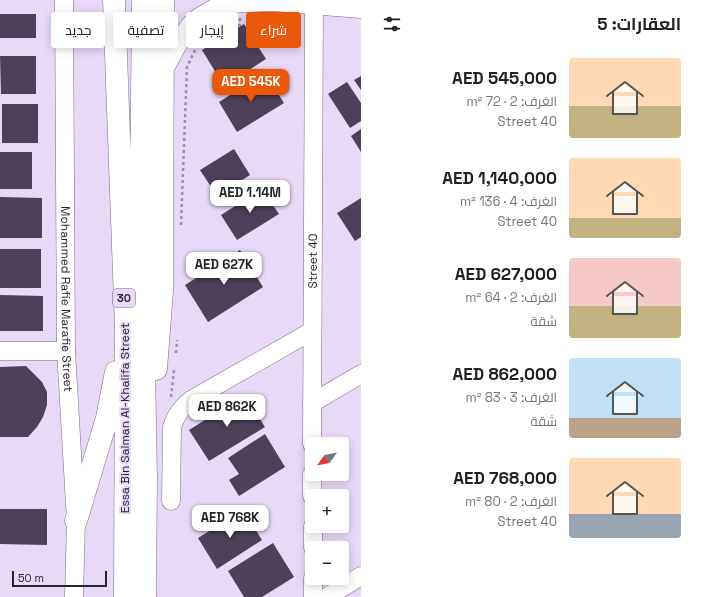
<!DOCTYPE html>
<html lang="ar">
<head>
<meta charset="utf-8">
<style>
  :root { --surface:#fff; --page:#f6f6f6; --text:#222; --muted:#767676; --accent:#ea580c }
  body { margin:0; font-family:"Space Grotesk",Cairo,sans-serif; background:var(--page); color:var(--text); direction:rtl; height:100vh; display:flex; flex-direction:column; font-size:15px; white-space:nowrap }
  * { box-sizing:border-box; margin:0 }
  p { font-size:13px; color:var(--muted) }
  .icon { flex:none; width:22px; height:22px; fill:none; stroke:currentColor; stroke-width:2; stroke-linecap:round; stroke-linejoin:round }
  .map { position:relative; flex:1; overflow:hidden; direction:ltr }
  .drawer { display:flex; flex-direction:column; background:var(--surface); width:340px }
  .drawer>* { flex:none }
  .top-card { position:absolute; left:12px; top:12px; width:289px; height:36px; direction:rtl; display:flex; gap:8px }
  .needle { width:26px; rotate:237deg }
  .buttons { position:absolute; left:305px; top:437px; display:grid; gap:8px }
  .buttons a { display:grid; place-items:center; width:44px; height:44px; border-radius:4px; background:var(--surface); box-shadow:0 2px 10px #0003; font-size:20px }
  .scale { position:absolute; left:12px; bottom:10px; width:95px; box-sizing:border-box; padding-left:4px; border:2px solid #29232e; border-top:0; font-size:11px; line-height:14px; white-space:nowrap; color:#29232e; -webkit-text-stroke:3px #e8d9f6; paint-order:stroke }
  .price { position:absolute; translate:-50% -34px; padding:0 9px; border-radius:8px; background:#fff; color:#222; font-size:13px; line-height:26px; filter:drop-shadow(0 1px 2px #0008) }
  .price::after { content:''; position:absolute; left:50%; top:24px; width:12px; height:9px; margin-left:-6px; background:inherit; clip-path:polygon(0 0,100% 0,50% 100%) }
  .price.on { background:var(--accent); color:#fff }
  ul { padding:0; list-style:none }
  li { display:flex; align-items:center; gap:12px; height:100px; padding:0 20px }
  li span { display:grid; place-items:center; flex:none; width:112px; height:80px; border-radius:4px; color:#555 }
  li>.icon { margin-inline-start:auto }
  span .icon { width:48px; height:48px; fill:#fffc; stroke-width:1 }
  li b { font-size:17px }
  h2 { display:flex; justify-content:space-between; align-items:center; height:48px; padding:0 20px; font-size:17px }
  .pill { padding:0 14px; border-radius:4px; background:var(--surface); box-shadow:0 2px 10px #0003; font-size:14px; line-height:36px }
  .pill.on { background:var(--accent); color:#fff }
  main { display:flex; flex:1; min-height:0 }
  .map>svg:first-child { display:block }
  .building { fill:#4d4058 }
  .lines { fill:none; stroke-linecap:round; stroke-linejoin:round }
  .minor-casing { stroke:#7a6c86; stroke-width:19 }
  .highway-casing { stroke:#7a6c86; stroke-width:23 }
  .path { stroke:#9c90a6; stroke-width:2.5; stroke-dasharray:3 3; stroke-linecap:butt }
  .minor { stroke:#fff; stroke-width:18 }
  .highway { stroke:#fff; stroke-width:22 }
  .labels { text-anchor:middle; stroke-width:4; stroke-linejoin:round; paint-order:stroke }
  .shield { fill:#e8d9f6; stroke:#625a6a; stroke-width:1 }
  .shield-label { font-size:11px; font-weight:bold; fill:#29232e }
  .street-label { font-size:12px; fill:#29232e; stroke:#e8d9f6 }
</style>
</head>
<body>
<main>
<section class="drawer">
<h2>العقارات: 5<svg class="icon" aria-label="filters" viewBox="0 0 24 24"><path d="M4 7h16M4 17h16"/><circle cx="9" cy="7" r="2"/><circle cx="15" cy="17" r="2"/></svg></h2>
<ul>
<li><span style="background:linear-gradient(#ffd9b3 60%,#c2b280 0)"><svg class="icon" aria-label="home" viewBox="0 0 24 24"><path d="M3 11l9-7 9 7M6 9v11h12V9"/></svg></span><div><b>AED 545,000</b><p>الغرف: 2 · 72 m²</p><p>Street 40</p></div></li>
<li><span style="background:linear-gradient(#ffd9b3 75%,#c2b280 0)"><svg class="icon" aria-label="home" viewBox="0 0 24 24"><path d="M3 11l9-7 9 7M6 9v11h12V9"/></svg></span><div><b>AED 1,140,000</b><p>الغرف: 4 · 136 m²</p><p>Street 40</p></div></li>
<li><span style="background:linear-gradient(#f6c9c9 60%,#c2b280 0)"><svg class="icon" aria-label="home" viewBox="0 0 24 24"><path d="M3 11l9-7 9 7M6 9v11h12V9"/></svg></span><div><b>AED 627,000</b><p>الغرف: 2 · 64 m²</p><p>شقة</p></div></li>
<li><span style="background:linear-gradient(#bfe0f5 75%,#b9a48a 0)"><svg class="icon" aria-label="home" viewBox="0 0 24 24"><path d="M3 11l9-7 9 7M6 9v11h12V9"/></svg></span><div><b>AED 862,000</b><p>الغرف: 3 · 83 m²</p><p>شقة</p></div></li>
<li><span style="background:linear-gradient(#ffd9b3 70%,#9aa5b1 0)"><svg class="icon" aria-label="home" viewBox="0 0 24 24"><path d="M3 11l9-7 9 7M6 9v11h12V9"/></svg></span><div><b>AED 768,000</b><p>الغرف: 2 · 80 m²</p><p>Street 40</p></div></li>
</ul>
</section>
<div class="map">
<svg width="361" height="597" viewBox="0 0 361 597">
  <rect width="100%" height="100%" fill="#e8d9f6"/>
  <path class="building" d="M0 14H36V38H0Z
    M244 24 266 59 224 86 202 50Z
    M0 56H36V94H1Z
    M265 73 284 103 237 132 219 102Z
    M361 76V90L354 80Z
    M347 82 361 103V121L350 128 328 94Z
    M2 104H38V143H2Z
    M361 129V152L351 136Z
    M234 149 250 175 217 196 200 170Z
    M0 152H32V189H0Z
    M262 189 279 214 237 240 221 215Z
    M0 197 42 198V238H0Z
    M361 198V237L355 241 337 213Z
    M0 249H41V288H0Z
    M240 250 263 287 208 322 185 285Z
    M0 295 43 296V331H0Z
    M26 366 42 382 47 392V405L43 417 37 427 28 437H0V367Z
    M245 395 265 427 209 461 189 430Z
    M265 434 285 467 239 496 229 480 239 474 228 458Z
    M0 509H47V545L0 544Z
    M243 510 262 540 217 569 198 538Z
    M273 543 294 577 262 597H244L228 571Z"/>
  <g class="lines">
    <defs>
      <g id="minor">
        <path id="s1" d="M64 0 66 351 76 521 74 597"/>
        <path d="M163 72 184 33 191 24 199 17 218 6 229 4 273 2 361 9"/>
        <path d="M0 351H66"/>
        <path d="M312 403 361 374"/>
        <path id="s2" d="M312 444 314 5"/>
        <path d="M312 474V496"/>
        <path d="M171 501 172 427C176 415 181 408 191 400L312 331"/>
        <path d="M313 526V548"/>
        <path d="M313 578V597"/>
        <path d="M327 597 361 576"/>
      </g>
      <path id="highway" d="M114 0 126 328 125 597
        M143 0 141 198 146 478 145 597
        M156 369 162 291 163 0
        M76 521 107 418 116 372"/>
    </defs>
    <use href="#minor" class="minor-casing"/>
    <use href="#highway" class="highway-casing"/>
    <path class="path" d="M181 225 187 67 196 48 228 26 240 25V18
      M176 353 177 340
      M171 397 174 370"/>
    <use href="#minor" class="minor"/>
    <use href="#highway" class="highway"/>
  </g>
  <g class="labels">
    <rect class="shield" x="113" y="289" width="22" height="18" rx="3"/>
    <g class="shield-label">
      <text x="124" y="302">30</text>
    </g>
    <g class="street-label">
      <text dy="4" stroke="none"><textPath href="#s2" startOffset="183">Street 40</textPath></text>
      <text dy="4" stroke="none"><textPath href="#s1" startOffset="299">Mohammed Rafie Marafie Street</textPath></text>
      <text transform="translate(125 418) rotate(-90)" y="4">Essa Bin Salman Al-Khalifa Street</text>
    </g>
  </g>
</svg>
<div class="buttons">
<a><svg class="needle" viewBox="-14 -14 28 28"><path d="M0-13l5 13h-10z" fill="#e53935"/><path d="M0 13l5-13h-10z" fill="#767676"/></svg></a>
<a>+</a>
<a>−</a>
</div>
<div class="scale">50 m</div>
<b class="price on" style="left:251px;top:103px">AED 545K</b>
<b class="price" style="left:250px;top:214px">AED 1.14M</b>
<b class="price" style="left:224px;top:286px">AED 627K</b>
<b class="price" style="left:227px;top:428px">AED 862K</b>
<b class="price" style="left:230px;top:539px">AED 768K</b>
<div class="top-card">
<a class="pill on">شراء</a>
<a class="pill">إيجار</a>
<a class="pill">تصفية</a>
<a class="pill">جديد</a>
</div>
</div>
</main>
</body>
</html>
